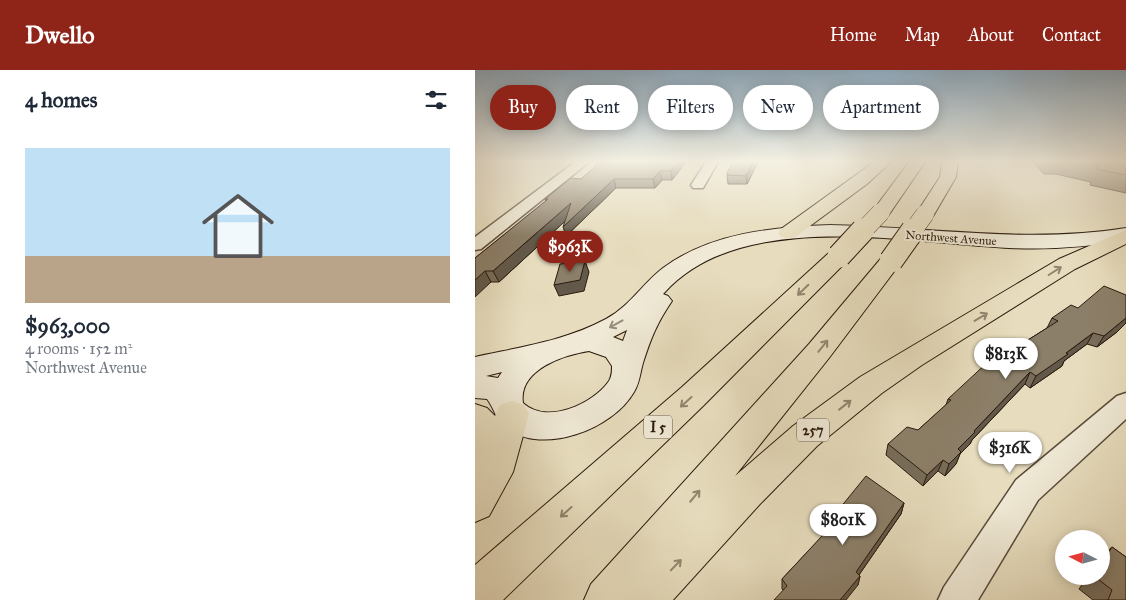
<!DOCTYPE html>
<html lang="en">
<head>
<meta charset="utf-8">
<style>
  :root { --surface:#fff; --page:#f2f2f3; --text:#1f2937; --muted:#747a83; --accent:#8f2418 }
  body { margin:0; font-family:"IM FELL Great Primer",serif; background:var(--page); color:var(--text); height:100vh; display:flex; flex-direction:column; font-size:19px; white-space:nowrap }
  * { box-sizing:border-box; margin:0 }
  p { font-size:16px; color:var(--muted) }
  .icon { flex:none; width:28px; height:28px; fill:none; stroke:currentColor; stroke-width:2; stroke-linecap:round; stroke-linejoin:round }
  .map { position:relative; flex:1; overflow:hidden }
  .sheet { display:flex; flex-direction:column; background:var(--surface); width:475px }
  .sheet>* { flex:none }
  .banner { position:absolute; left:15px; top:15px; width:475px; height:45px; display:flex; gap:10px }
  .needle { width:32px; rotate:276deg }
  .tools { position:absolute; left:580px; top:460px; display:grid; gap:10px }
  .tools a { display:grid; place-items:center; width:55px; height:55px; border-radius:50%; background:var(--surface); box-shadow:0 2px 12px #0003; font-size:25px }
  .price { position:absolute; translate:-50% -42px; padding:0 11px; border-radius:18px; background:#fff; color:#222; font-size:16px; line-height:32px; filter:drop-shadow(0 1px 2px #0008) }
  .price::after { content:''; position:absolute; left:50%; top:30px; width:15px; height:11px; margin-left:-8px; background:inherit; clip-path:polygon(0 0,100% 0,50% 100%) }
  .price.current { background:var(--accent); color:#fff }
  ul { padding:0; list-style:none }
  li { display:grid; align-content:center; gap:10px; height:265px; padding:0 25px }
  li span { display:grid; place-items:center; height:155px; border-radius:0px; color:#555 }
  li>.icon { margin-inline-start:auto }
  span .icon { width:90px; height:90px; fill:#fffc; stroke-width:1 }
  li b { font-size:21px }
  h2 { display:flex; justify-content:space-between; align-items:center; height:60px; padding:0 25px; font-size:21px }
  .chip { padding:0 18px; border-radius:22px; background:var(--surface); box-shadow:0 2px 12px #0003; font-size:18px; line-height:45px }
  .chip.current { background:var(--accent); color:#fff }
  header { display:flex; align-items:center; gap:30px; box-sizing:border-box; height:70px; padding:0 25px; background:var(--accent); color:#fff }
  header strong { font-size:24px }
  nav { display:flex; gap:28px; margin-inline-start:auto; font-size:18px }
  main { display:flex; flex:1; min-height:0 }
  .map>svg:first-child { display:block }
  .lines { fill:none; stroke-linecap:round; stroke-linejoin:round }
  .street-casing { stroke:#594b39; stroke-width:3 }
  .secondary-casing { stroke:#2a1a0d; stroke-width:2 }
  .highway-casing { stroke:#2a1a0d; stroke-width:2 }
  .street { fill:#efe9d5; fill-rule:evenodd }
  .secondary { fill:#efe9d5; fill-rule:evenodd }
  .highway { fill:#e7ddbe; fill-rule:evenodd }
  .highway-bridge-far1-casing { stroke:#2a1a0d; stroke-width:19; stroke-linecap:butt }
  .highway-bridge-casing { stroke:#2a1a0d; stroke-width:25; stroke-linecap:butt }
  .highway-bridge-far1 { stroke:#e7ddbe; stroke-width:18 }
  .highway-bridge { stroke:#e7ddbe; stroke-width:23 }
  .wall { fill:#786d5a; stroke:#2a1a0d }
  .shaded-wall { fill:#62594a; stroke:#2a1a0d }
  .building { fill:#8c7f69; stroke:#2a1a0d }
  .oneway { stroke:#92856e }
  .oneway2 { stroke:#968c7b }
  .labels { text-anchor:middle; stroke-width:4; stroke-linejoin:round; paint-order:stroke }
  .far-street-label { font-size:12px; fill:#2a1a0d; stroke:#efe9d5 }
  .shield { fill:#efe9d5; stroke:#655849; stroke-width:1 }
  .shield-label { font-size:14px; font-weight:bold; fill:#2a1a0d }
</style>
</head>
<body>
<header>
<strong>Dwello</strong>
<nav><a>Home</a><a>Map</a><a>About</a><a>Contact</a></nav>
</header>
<main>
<section class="sheet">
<h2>4 homes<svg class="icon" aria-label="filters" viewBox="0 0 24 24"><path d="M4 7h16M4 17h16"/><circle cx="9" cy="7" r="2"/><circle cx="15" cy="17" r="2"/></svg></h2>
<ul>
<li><span style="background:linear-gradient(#bfe0f5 70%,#b9a48a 0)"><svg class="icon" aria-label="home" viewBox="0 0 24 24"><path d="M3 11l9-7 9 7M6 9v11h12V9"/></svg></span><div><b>$963,000</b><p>4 rooms · 152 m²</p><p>Northwest Avenue</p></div></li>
</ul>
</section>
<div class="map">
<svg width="651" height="530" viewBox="0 0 651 530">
  <rect width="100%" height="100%" fill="#e7ddbe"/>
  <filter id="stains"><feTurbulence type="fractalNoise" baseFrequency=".004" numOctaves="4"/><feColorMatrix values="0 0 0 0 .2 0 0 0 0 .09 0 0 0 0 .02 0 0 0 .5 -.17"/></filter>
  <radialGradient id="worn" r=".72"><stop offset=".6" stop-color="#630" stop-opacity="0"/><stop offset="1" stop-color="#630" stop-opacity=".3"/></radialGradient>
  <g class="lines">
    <defs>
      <path id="street" d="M100 92H114L6 179 0 180V167Z
        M231 92H243L228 118H218L216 115Z
        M651 323V349L563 430 503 530H463L469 517 541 410 642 326Z"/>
      <path id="secondary" d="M355 155C455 157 552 174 651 158V170C612 177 574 180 534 178 433 173 266 138 190 222L188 224 193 226 197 231C182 253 176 268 168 293 165 303 165 312 159 322 138 359 68 386 31 358 21 350 19 338 12 329L0 328V287C45 277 90 271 131 249 155 236 167 214 188 198 235 163 298 157 355 155ZM152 260 148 271 138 267ZM114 281 131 287 137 296C137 301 137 306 134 311 118 334 72 355 48 333 43 300 88 285 114 281ZM27 302 23 308 11 306Z"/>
      <path id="highway" d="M399 92H416L392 114 320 167 313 169 306 167 303 163 306 159Z
        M434 92H450L413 146 406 148 399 146 397 142Z
        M467 92H483L481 107 457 148 450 150 443 148 441 144 465 107Z
        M651 160V174L600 199 447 295 407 323 342 376 285 434 198 530H109L116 514 334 274 408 186 416 184 424 186 427 191 354 288 260 406 318 356 385 307 584 189Z
        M364 179 372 181 375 186 372 191 229 335 28 530H0V495L207 317 356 181Z
        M37 331 49 335 54 344 38 402 14 446 0 452V334L12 338 20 346 25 335Z"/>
    </defs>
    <use href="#street" class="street-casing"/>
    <use href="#secondary" class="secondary-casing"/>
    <use href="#highway" class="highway-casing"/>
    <use href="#street" class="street"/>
    <use href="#secondary" class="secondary"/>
    <use href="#highway" class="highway"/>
    <defs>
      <path id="highway-bridge-far1" d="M387 162 406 142
        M437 162 450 144"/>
      <path id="highway-bridge" d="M364 186 388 160
        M416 191 438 160"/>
    </defs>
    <use href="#highway-bridge-far1" class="highway-bridge-far1-casing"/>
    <use href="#highway-bridge" class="highway-bridge-casing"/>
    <use href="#highway-bridge-far1" class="highway-bridge-far1"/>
    <use href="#highway-bridge" class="highway-bridge"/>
  </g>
  <path class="wall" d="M211 92 197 110H187L180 118H141L91 166 89 152 24 212H16L0 188 71 132 70 129 106 109Z
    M258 92H283L272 114H253L252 105Z
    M558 92H651V123L615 115 616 112 581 104H569Z
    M577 248 642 262 622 277 612 274 589 291 587 296 555 318 550 314 497 370 495 374 485 384 481 394 470 406 463 401 448 416 411 385 413 374 443 360 471 335 473 329 545 275 572 258Z
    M429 433 426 444 384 505 385 506 383 515 308 520 307 519V509L355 458 356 449Z
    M637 477 651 487V486V530H618L604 519 613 506H626V487Z"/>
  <path class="shaded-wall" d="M203 92H211L197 110 196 101Z
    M278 92H283L272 114 271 106Z
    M185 101 187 110 180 118 178 109Z
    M139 109 141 118 91 166 88 157Z
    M96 133 99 143 24 212 18 201Z
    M110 191 114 202 109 221 84 226 79 215Z
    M10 201 16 212 0 227V210Z
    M651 248V253L642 262 622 277 629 266Z
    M618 263 612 274 589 291 587 296 555 318 561 306 591 283Z
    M555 302 550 314 497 370 495 374 485 384 481 394 470 406 474 394 483 379 499 361Z
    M468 390 463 401 448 416 452 405Z
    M429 433 426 444 379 512 381 502Z
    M385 506 383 515 371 530H365Z"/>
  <path class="building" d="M125 92H203L196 101H185L178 109H139L88 157 96 133 18 201H10L0 210V188L73 129H70L96 108 106 109Z
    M258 92H278L271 106 252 105 253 101Z
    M603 92H651V105L622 99 623 96Z
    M110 191 105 210 79 215 85 194Z
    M629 216 651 225V248L629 266 618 263 591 283 593 284 561 306 555 302 499 361 500 362 483 379 486 382 474 394 468 390 452 405 413 374 432 357 443 360 476 330 473 329 529 277 539 271 545 275 583 251 577 248 596 235 603 238Z
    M391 406 429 433 381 502 385 506 365 530H299L312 516 307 509 360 452 356 449Z
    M637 477 651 487V530H633L637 520 619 506H626V494Z"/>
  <defs><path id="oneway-shaft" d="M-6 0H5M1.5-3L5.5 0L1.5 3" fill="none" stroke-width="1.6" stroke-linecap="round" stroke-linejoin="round" transform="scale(1.25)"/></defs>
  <g class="oneway">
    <use href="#oneway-shaft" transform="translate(580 201) rotate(-32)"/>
    <use href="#oneway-shaft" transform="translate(328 220) rotate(136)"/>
    <use href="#oneway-shaft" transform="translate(506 247) rotate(-31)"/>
    <use href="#oneway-shaft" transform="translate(348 276) rotate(-51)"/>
    <use href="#oneway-shaft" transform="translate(211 332) rotate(138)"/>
    <use href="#oneway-shaft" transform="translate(370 335) rotate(-38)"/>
    <use href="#oneway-shaft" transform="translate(220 426) rotate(-50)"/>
    <use href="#oneway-shaft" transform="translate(91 442) rotate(138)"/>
    <use href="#oneway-shaft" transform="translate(201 495) rotate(-46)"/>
  </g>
  <use class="oneway2" href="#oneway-shaft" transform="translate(141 254) rotate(151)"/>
  <linearGradient id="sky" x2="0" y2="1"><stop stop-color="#8eaabf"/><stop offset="0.55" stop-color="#f4f0e2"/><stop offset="1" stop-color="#f4f0e2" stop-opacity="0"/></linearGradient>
  <rect width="651" height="166" fill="url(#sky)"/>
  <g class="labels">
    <g class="far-street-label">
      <text transform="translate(476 168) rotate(4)" y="4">Northwest Avenue</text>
    </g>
    <g class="shield">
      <rect x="169" y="345.5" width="28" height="23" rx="4"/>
      <rect x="322" y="348.5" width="32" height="23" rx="4"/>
    </g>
    <g class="shield-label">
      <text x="183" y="362">I 5</text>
      <text x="338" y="365">257</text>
    </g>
  </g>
  <rect width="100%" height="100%" filter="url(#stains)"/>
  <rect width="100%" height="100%" fill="url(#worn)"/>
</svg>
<div class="tools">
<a><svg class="needle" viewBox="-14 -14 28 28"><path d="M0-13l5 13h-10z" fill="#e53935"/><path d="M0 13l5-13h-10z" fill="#747a83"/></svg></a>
</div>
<b class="price current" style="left:95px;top:203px">$963K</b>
<b class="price" style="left:531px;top:310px">$813K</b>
<b class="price" style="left:535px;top:404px">$316K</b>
<b class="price" style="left:368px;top:476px">$801K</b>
<div class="banner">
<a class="chip current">Buy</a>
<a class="chip">Rent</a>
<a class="chip">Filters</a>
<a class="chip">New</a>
<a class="chip">Apartment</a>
</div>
</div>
</main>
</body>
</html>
